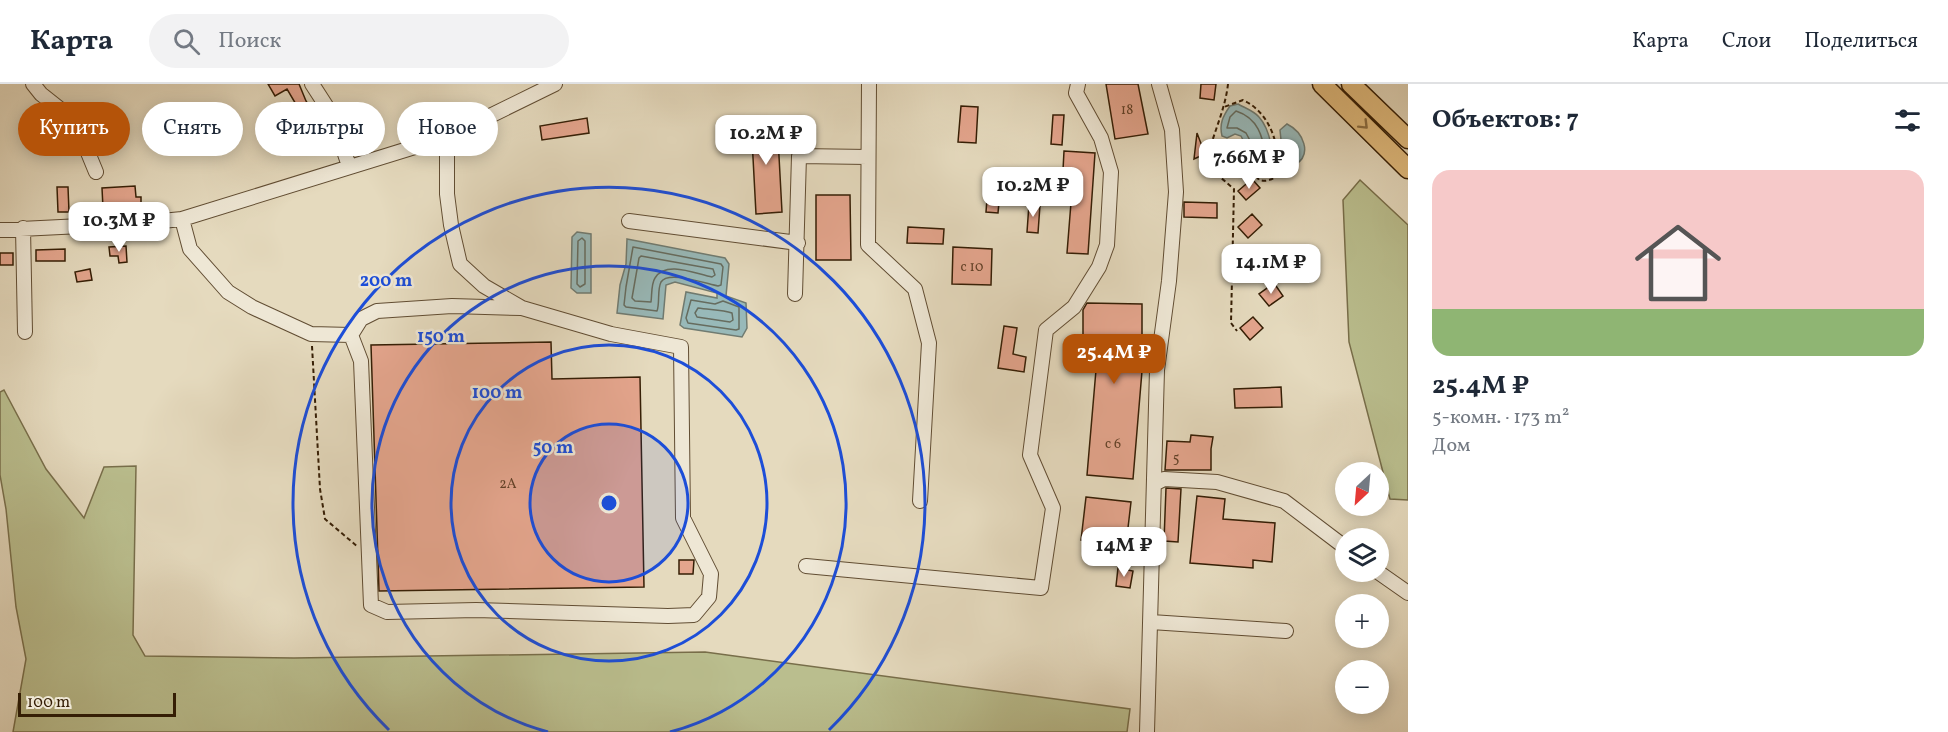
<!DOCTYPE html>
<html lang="ru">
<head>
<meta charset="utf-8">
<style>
  :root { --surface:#fff; --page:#f2f2f3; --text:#1f2937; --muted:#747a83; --line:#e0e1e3; --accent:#b45309 }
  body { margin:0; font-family:Vollkorn,serif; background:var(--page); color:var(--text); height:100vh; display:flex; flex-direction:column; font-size:22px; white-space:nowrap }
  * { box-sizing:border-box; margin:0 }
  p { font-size:20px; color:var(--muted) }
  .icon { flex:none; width:33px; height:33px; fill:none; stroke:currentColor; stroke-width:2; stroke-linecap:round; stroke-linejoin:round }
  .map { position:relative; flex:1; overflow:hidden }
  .drawer { display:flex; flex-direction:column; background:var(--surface); width:540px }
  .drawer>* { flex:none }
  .guide { position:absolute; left:18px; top:18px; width:570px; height:54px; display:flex; gap:12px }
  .needle { width:39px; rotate:206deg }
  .buttons { position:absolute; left:1335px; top:378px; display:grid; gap:12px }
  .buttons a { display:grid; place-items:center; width:54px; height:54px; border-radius:50%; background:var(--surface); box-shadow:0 3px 15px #0003; font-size:30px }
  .scale { position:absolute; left:18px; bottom:15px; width:158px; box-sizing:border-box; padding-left:6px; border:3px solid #351e05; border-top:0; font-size:16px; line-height:21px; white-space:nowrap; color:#351e05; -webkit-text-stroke:4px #eee7d5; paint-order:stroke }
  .price { position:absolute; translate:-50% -51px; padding:0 14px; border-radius:12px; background:#fff; color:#222; font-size:20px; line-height:39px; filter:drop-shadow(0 2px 3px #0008) }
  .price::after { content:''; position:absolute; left:50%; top:36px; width:18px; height:14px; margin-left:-9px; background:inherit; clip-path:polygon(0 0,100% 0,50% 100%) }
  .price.active { background:var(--accent); color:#fff }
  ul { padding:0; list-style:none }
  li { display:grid; align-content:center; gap:12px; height:318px; padding:0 24px }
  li+li { border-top:2px solid var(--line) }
  li span { display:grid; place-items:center; height:186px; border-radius:18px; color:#555 }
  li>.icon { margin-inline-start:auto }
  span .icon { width:108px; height:108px; fill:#fffc; stroke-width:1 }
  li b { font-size:26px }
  h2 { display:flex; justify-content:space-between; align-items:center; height:72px; padding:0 24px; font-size:26px }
  .pill { padding:0 21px; border-radius:27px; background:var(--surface); box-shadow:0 3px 15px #0003; font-size:21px; line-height:54px }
  .pill.active { background:var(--accent); color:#fff }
  header { display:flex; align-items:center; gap:36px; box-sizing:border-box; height:84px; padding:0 30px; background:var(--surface); border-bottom:2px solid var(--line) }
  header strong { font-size:28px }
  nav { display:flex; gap:33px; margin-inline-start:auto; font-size:21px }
  .search { width:420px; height:54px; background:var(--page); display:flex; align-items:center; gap:15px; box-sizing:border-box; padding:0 21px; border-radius:33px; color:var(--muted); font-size:22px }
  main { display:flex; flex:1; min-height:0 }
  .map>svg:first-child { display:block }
  .green { fill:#babe8e; stroke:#786e4a; stroke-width:1.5 }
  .water { fill:#98b9b9; stroke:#707b71; stroke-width:1.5 }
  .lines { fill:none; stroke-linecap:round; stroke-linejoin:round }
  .shore { stroke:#666c5f; stroke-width:1.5 }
  .stream { stroke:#707b71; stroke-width:3 }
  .building { fill:#e4a58d; stroke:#351e05; stroke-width:1.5 }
  .minor-casing { stroke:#614d33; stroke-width:16 }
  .highway-casing { stroke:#351e05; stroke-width:21 }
  .path { stroke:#351e05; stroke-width:2; stroke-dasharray:4.5 3; stroke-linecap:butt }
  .minor { stroke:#eee7d5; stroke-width:14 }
  .highway { stroke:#e2bd7f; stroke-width:18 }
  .oneway { stroke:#8c6e42 }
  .ring { fill:none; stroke:#1d4ed8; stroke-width:3 }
  .labels { text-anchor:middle; stroke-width:5; stroke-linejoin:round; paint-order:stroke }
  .number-label { font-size:14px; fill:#614027 }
  .centre { fill:#1d4ed8; stroke:#eee7d5; stroke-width:3 }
  .ring-label { font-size:18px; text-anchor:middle; font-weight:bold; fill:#1d4ed8; stroke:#eee7d5; stroke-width:5; stroke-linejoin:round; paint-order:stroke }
</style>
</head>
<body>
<header>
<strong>Карта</strong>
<div class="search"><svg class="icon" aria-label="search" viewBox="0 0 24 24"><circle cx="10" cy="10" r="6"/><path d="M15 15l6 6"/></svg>Поиск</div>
<nav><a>Карта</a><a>Слои</a><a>Поделиться</a></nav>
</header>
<main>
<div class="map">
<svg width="1408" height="648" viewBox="0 0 1408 648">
  <rect width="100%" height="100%" fill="#e5dabe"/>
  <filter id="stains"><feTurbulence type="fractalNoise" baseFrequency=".00333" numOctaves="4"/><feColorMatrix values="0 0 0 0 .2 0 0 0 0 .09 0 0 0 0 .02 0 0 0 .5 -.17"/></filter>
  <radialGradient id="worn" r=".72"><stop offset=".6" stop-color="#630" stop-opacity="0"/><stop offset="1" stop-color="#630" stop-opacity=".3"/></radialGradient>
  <path class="green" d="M1360 96 1408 141V416L1390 415 1349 258 1343 116Z
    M4 306 46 385 84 434 104 383 136 382 133 551 145 572 294 574 705 568 1130 625 1127 648H13L26 575 16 523 6 425 0 391V308Z"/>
  <path class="water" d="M1238 20C1245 24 1254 27 1259 33 1270 45 1276 75 1272 90L1266 92 1259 88 1241 52 1235 50 1227 54 1222 52C1219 40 1223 32 1230 22Z
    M363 40 367 54 351 59 347 47Z
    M1287 40C1303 48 1313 70 1295 81L1289 78 1281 56 1280 46Z
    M577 148 591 150V209H577L571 204 572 153Z
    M627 155 725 174 729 180 726 212 746 219 747 244 742 253 684 244 680 241 686 208 717 214V209L675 198 666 201 663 235 617 229 620 201 626 180Z"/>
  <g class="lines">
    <path class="shore" d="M1236 27C1261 35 1263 57 1268 80L1267 83 1263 81 1246 49 1237 44H1227L1230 33Z
      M582 154 585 157V200L580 203 577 200 578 157Z
      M633 163 721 180 723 183 721 201 718 202C707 200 668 186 661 198 657 206 660 219 657 227L626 223 624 221 626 203Z
      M641 172 713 185 715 191 712 193C696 190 666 176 655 194 651 200 652 211 651 218L635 217 632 214 639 174Z
      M691 216 715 220 723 217 739 223V245L736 246 688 239 686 234Z
      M698 224C709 226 722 225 732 229L733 236 730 238 697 233 695 229Z"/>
    <path class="stream" d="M1271 62 1282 60"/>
  </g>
  <path class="building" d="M268 0H299L306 17 319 37 304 47 294 31 300 27 287 5 275 12Z
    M1106 0H1138L1148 50 1115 55Z
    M1201 0H1216L1214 16 1200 14Z
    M961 22 978 23 976 59 958 58Z
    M50 29 59 36 62 50 43 53 39 31Z
    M1053 31H1064L1062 61 1051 60Z
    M587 34 589 49 542 56 540 42Z
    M777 35 782 128 756 130 751 36Z
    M1197 49 1205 70 1194 75Z
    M1064 67 1095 69 1088 170 1067 169 1072 106 1062 105Z
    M998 92 1036 95 1035 120 999 118 998 129 986 128 987 115H997Z
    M1252 95 1260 104 1246 116 1238 107Z
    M135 102 136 113H141V122L103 124 102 104Z
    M57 103H68L69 128H58Z
    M816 111H850L851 176H816Z
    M1184 118 1217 119V134L1184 133Z
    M1029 120 1040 121 1038 149 1027 148Z
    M1252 130 1262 141 1248 154 1238 143Z
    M908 143 944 145 943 160 907 159Z
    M126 162 127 178 119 179 118 172H110L109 163Z
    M953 163 992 165 991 201 952 200Z
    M65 165V177H36V166Z
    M1252 167 1261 178 1247 189 1238 178Z
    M0 169H13V181H0Z
    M90 185 92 196 77 198 75 188Z
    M1274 199 1283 212 1269 222 1259 210Z
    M1087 219 1142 220V287L1133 395 1087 391 1096 286 1083 285V226Z
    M1253 233 1263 244 1250 256 1240 244Z
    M1004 242 1017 244 1013 270 1026 273 1024 288 998 284Z
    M551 258 552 295 640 293 644 503 379 507 371 261Z
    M1281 303 1282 323 1235 324 1234 305Z
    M1191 351 1213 353 1211 365V386H1165L1167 357 1190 358Z
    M1166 404 1181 405 1178 458 1164 457Z
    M1197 412 1225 415 1223 435 1275 439 1272 478 1253 476V484L1190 479Z
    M1086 413 1131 418 1126 461 1081 456Z
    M679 476H694L693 490H679Z
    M1118 484 1133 487 1130 504 1116 502Z"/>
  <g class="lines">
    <defs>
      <path id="minor" d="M33 0 41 10 75 37 96 88
        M312 0 332 31 349 82
        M869 0 868 161 915 205 929 259 920 417
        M182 135 190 165 228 208 252 223 311 250 351 251 361 277 371 521 387 528 476 526 668 532 694 531 709 513 711 490 683 434 681 263 611 250 522 224 484 202 460 180 451 141 447 110V53
        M629 137 798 159
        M23 144 25 248
        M0 146 142 139 182 135 447 53 555 0
        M795 210 799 72 868 73
        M351 251 361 235 377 227 452 222 521 224
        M1154 400 1164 395 1217 398 1284 417 1346 464
        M806 482 1041 504 1053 424 1030 371 1046 246 1074 223 1099 183 1107 161 1111 88 1101 54 1076 9 1078 0
        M1378 488 1408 509
        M1151 538 1286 547
        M1147 648 1157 286 1169 197 1176 108 1172 46 1159 0"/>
      <path id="highway" d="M1322 0 1408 85
        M1351 0 1408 55"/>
    </defs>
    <use href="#minor" class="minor-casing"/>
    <use href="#highway" class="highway-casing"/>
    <path class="path" d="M1228 0C1225 28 1211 53 1206 81L1234 105 1231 239 1237 247
      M1210 59 1243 71 1259 96C1266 98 1271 96 1277 92 1281 63 1271 29 1243 16L1224 23
      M312 262 320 405 325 435 358 463"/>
    <use href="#minor" class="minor"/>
    <use href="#highway" class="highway"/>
  </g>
  <defs><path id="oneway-chevron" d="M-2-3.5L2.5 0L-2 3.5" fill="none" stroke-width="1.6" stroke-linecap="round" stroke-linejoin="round" transform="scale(1.5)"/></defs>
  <use class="oneway" href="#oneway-chevron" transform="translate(1364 41) rotate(45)"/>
  <circle cx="609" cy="419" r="79" fill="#1d4ed8" fill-opacity=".12"/>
  <g class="ring">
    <circle cx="609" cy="419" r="79"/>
    <circle cx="609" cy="419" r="158"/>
    <path d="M548 648A237 237 0 1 1 670 648"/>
    <path d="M389 646A316 316 0 1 1 829 646"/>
  </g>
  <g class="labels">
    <g class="number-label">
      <text x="1127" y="30">18</text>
      <text x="972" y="187">с 10</text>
      <text x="1113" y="364">с 6</text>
      <text x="1176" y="378">5</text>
      <text x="508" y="404">2А</text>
    </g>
  </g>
  <circle cx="609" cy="419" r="9" class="centre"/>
  <g class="ring-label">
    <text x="386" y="202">200 m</text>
    <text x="441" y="258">150 m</text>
    <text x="497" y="314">100 m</text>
    <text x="553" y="369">50 m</text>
  </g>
  <rect width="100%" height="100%" filter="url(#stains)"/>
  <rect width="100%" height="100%" fill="url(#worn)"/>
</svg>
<div class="buttons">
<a><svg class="needle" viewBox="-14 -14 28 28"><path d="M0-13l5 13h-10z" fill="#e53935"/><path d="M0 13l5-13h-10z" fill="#747a83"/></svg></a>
<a><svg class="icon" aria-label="layers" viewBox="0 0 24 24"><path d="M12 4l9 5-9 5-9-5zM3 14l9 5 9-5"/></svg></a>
<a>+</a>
<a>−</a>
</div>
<div class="scale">100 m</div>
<b class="price" style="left:766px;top:82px">10.2M ₽</b>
<b class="price" style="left:1249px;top:106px">7.66M ₽</b>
<b class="price" style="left:1033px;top:134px">10.2M ₽</b>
<b class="price" style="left:119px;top:169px">10.3M ₽</b>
<b class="price" style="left:1271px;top:211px">14.1M ₽</b>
<b class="price active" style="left:1114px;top:301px">25.4M ₽</b>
<b class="price" style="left:1124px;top:494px">14M ₽</b>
<div class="guide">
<a class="pill active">Купить</a>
<a class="pill">Снять</a>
<a class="pill">Фильтры</a>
<a class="pill">Новое</a>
</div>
</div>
<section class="drawer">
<h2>Объектов: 7<svg class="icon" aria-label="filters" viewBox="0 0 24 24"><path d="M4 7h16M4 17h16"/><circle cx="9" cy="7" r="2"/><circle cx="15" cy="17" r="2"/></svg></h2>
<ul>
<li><span style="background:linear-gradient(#f6c9c9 75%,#8fb573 0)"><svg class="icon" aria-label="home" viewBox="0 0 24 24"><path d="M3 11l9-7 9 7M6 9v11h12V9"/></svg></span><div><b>25.4M ₽</b><p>5-комн. · 173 m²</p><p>Дом</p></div></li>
</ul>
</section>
</main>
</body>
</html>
